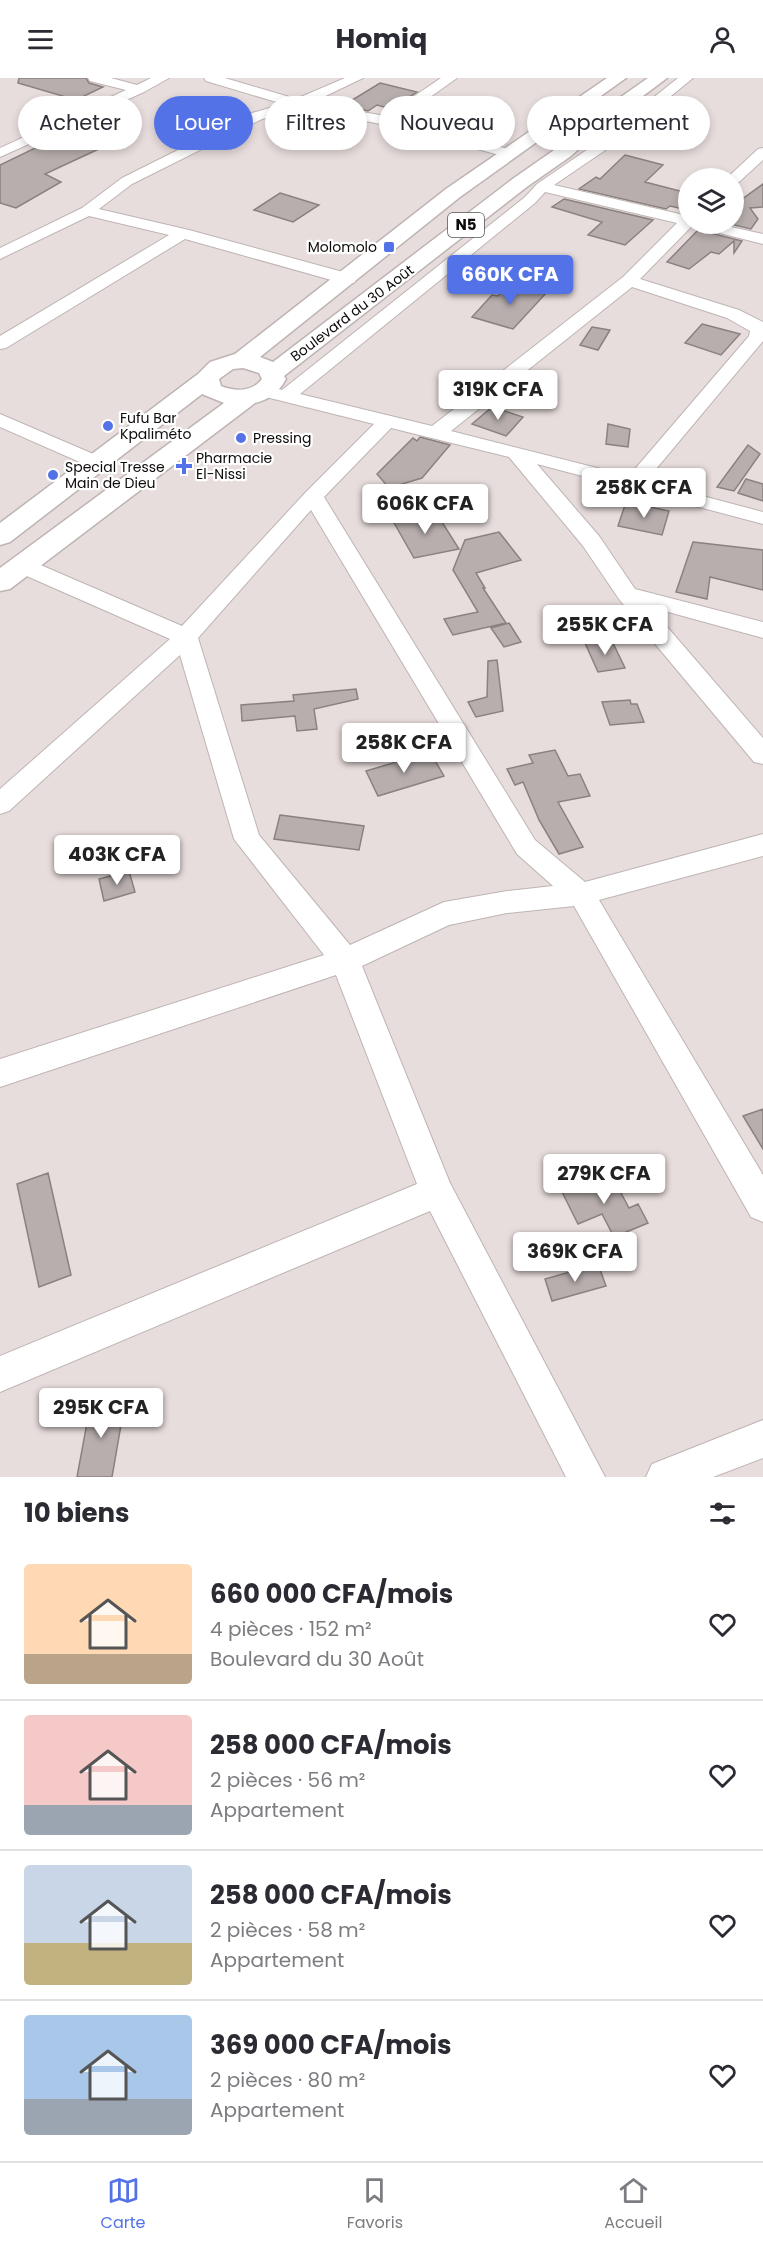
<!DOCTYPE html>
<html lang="fr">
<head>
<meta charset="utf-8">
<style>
  :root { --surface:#fff; --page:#f7f7f7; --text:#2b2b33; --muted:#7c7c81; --line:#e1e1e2; --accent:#5372e7 }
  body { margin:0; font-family:Poppins,sans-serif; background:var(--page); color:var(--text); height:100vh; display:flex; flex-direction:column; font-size:22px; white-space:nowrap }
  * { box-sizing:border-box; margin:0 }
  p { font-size:20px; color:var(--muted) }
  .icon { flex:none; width:33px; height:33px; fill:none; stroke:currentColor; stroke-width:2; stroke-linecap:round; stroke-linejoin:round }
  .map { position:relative; height:1399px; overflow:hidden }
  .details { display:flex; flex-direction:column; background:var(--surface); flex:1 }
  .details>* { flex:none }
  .top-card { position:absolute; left:18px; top:18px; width:728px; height:54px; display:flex; gap:12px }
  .tools { position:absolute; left:678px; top:90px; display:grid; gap:12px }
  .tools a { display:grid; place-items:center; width:66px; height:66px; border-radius:50%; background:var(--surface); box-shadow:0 3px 9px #0003; font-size:30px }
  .price { position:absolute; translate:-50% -51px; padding:0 14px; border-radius:6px; background:#fff; color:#222; font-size:20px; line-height:39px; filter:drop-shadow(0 2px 3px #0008) }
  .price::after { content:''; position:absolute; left:50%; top:36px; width:18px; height:14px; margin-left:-9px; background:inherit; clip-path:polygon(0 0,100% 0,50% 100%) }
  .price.current { background:var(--accent); color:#fff }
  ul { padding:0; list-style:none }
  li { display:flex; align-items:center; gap:18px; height:150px; padding:0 24px }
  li+li { border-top:2px solid var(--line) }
  li span { display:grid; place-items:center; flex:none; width:168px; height:120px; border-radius:6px; color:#555 }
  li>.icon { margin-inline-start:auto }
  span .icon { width:72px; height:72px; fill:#fffc; stroke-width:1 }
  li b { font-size:26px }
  h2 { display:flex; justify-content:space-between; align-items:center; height:72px; padding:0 24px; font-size:26px }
  .pill { padding:0 21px; border-radius:27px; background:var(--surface); box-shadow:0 3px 9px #0003; font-size:21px; line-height:54px }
  .pill.current { background:var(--accent); color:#fff }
  header { display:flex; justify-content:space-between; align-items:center; height:78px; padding:0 24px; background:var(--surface); font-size:27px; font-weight:700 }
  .tabs { display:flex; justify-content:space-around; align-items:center; height:84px; border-top:2px solid var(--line); background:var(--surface); font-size:16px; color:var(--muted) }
  .tabs a { display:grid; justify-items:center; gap:3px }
  .tabs .current { color:var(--accent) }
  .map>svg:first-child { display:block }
  .building { fill:#b7aead; stroke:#8a8180; stroke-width:1.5 }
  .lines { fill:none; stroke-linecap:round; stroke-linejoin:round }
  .minor-casing { stroke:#beb4b3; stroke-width:2 }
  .highway-casing { stroke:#beb4b3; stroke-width:3 }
  .minor { fill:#fff; fill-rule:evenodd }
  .highway { fill:#fff; fill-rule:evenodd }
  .poi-dot { fill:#5372e7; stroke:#fff; stroke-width:2 }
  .labels { text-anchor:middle; stroke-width:4.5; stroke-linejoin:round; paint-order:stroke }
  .far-poi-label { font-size:14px; fill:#0e0b0a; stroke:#fff; text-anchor:start }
  .far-street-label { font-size:14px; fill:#0e0b0a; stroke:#fff }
  .shield { fill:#fff; stroke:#565454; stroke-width:1.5 }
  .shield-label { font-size:15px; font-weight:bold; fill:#0e0b0a }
</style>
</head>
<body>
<header><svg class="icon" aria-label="menu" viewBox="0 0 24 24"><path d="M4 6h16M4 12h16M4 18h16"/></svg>Homiq<svg class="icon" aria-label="person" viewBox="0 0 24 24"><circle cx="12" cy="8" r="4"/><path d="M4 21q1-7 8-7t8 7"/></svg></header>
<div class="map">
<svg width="763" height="1399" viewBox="0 0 763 1399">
  <rect width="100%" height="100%" fill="#e7dddc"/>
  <path class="building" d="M19 0H86L89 5 103 9 76 22 18 5Z
    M380 5 417 14 391 31 377 27 368 33 344 27Z
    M64 56 103 69 45 96 61 104 16 130 0 125V87Z
    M625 77 663 87 645 104 688 115V132L670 128 666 131 579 111 596 99 600 101Z
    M763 106V129L750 130 758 141 751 151 734 147V127Z
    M280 115 319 127 293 144 254 132Z
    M564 121 653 142 625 167 588 157 602 144 552 129Z
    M698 152 742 163 734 175V163L719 176 711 174 689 191 667 184Z
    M520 206 548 213 513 251 472 239 492 217 498 218 501 214 507 216Z
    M702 246 740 256 721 277 685 265Z
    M592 249 610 252 598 272 580 267Z
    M492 329 523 339 506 358 472 346Z
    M608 346 630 351 628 369 606 366Z
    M420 359 450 367 422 400 389 410 377 396 413 360 417 363Z
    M748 367 760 376 734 413 717 409Z
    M746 401 763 406V423L738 415Z
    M626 424 669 433 662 457 618 448Z
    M435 433 459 471 414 480 393 443Z
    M499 454 521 482 476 495 485 510H483L506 545 453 557 444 541 478 534 453 492 465 462Z
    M693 464 763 472V512L710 499 707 521 676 514Z
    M509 545 521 564 504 569 491 550Z
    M611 561 625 590 598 594 585 565Z
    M497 582 503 633 476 639 468 624 487 619 488 583Z
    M356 611 358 621 314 631 317 651 297 653 295 638 242 643 241 627 294 623 293 617Z
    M630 622 631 626H637L644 644 610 647 602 624Z
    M555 672 568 698 580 696 590 718 558 724 583 769 559 776 539 742 523 704 515 707 507 691 533 685 529 677Z
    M430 674 444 698 378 718 366 693Z
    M280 737 364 748 359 772 274 761Z
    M129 793 135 814 104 823 99 801Z
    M763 1031V1071L743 1038Z
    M610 1094 629 1130 638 1126 648 1145 614 1159 602 1136 578 1146 562 1114Z
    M48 1095 71 1197 39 1209 17 1106Z
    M598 1186 606 1208 552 1223 545 1201Z
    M91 1323 125 1324 112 1399H77Z"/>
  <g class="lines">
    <defs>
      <path id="minor" d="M88 0H111L137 7 151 0H169L144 14 0 79V70L126 12 90 3Z
        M204 0H225L296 21 345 0H363L311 25 385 38 441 0H457L398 42 516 73 518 76 511 80 386 47 298 30 262 41 132 106 99 131 189 152 354 197 356 201 354 205H342L185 161 6 270 0 271V258L169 157 89 138 0 181V170L82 130 122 100 252 35 283 26 206 3Z
        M678 0H693L604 73 554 107 688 138V146H717L763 156V166L692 148 640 201 739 232 763 244V263L646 403 763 434V446L537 386 599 458 635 511 763 544V560L650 529 763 660V686L754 684 646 555 619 521 583 468 509 379 391 350 324 419 535 762 585 804 763 756V778L599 822 763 1097V1144L751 1139 574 828 507 835 449 847 362 888 450 1105 605 1399H566L430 1133 0 1314V1278L417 1106 336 897 0 1009V981L324 877 234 761 180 577 9 733 0 736V711L170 561 13 492 10 487 13 482 21 480 29 482 182 548 306 414 374 346 258 317 256 313 258 309 265 307 282 312 525 119 537 106 594 67ZM545 114 677 145 623 199 432 348 300 316 535 125ZM632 209 727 240 750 253 749 258 629 398 451 353ZM311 432 517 776 553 808 507 813 444 824 350 867 259 757 198 560Z
        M763 70V82L739 104 734 105V100H727L758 71Z
        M0 336 105 381 108 385 105 389H91L0 349Z
        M763 1342V1380L713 1399H646L652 1386Z"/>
      <path id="highway" d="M607 0H626L460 119 260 279 273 284 514 100 557 70 591 40 648 0H667L603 48 571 78 528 108 284 298 286 301C278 315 270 321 255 325L10 511 0 513V490L224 325 202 316 10 464 0 467V445L198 296 210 284 235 276 446 111ZM243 290 259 295 262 301C252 314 236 314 221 308L219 301 233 291Z"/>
    </defs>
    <use href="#minor" class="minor-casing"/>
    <use href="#highway" class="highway-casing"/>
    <use href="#minor" class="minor"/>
    <use href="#highway" class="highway"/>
  </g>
  <g class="poi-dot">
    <rect x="383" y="163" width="12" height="12" rx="3"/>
    <circle cx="108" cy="348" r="6"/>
    <circle cx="241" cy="360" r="6"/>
    <path d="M181 379h6v6h6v6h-6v6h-6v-6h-6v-6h6z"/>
    <circle cx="53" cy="397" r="6"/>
  </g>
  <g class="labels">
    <g class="far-poi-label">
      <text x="377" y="174" text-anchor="end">Molomolo</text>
      <text x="120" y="345">Fufu Bar<tspan x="120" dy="16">Kpaliméto</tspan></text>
      <text x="253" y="365">Pressing</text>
      <text x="196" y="385">Pharmacie<tspan x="196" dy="16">El-Nissi</tspan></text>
      <text x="65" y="394">Special Tresse<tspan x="65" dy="16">Main de Dieu</tspan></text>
    </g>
    <g class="far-street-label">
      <text transform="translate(352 235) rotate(-37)" y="5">Boulevard du 30 Août</text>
    </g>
    <rect class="shield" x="448" y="135" width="36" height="24" rx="4.5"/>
    <g class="shield-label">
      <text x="466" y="152">N5</text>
    </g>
  </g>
</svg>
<div class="tools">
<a><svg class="icon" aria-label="layers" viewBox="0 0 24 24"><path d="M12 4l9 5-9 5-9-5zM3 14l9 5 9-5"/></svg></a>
</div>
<b class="price current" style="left:510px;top:228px">660K CFA</b>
<b class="price" style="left:498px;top:343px">319K CFA</b>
<b class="price" style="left:644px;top:441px">258K CFA</b>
<b class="price" style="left:425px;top:457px">606K CFA</b>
<b class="price" style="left:605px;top:578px">255K CFA</b>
<b class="price" style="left:404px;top:696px">258K CFA</b>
<b class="price" style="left:117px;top:808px">403K CFA</b>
<b class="price" style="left:604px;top:1127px">279K CFA</b>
<b class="price" style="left:575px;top:1205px">369K CFA</b>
<b class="price" style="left:101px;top:1361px">295K CFA</b>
<div class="top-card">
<a class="pill">Acheter</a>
<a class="pill current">Louer</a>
<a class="pill">Filtres</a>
<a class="pill">Nouveau</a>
<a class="pill">Appartement</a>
</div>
</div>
<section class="details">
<h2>10 biens<svg class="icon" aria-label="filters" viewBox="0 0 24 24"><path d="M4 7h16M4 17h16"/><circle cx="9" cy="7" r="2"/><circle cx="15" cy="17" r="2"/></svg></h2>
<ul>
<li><span style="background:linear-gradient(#ffd9b3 75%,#b9a48a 0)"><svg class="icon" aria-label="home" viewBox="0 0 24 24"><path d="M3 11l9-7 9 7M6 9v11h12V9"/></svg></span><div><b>660 000 CFA/mois</b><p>4 pièces · 152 m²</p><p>Boulevard du 30 Août</p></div><svg class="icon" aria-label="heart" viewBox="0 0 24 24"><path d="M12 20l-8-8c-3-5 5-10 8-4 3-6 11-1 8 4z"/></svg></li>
<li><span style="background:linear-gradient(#f6c9c9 75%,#9aa5b1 0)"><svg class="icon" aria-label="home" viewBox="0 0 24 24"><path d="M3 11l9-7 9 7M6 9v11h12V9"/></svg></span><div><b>258 000 CFA/mois</b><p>2 pièces · 56 m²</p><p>Appartement</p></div><svg class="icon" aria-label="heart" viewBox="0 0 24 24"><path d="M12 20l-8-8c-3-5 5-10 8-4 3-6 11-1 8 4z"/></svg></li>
<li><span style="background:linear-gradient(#c9d6e8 65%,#c2b280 0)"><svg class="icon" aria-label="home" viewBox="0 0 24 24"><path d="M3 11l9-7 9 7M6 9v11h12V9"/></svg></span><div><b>258 000 CFA/mois</b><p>2 pièces · 58 m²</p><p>Appartement</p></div><svg class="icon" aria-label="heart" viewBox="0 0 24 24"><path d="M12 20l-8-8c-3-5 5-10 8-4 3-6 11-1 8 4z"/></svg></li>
<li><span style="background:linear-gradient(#a9c7e8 70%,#9aa5b1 0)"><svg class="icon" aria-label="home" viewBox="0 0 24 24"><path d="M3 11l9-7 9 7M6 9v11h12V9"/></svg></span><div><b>369 000 CFA/mois</b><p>2 pièces · 80 m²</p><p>Appartement</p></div><svg class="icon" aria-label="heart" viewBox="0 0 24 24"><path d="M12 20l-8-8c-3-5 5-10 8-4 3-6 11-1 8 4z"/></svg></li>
</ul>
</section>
<nav class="tabs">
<a class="current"><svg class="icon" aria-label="map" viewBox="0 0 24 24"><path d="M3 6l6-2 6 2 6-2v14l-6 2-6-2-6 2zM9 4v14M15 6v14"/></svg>Carte</a>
<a><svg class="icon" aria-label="saved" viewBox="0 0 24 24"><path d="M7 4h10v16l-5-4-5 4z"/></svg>Favoris</a>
<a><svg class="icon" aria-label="home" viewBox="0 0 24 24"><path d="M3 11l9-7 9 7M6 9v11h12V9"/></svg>Accueil</a>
</nav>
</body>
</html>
